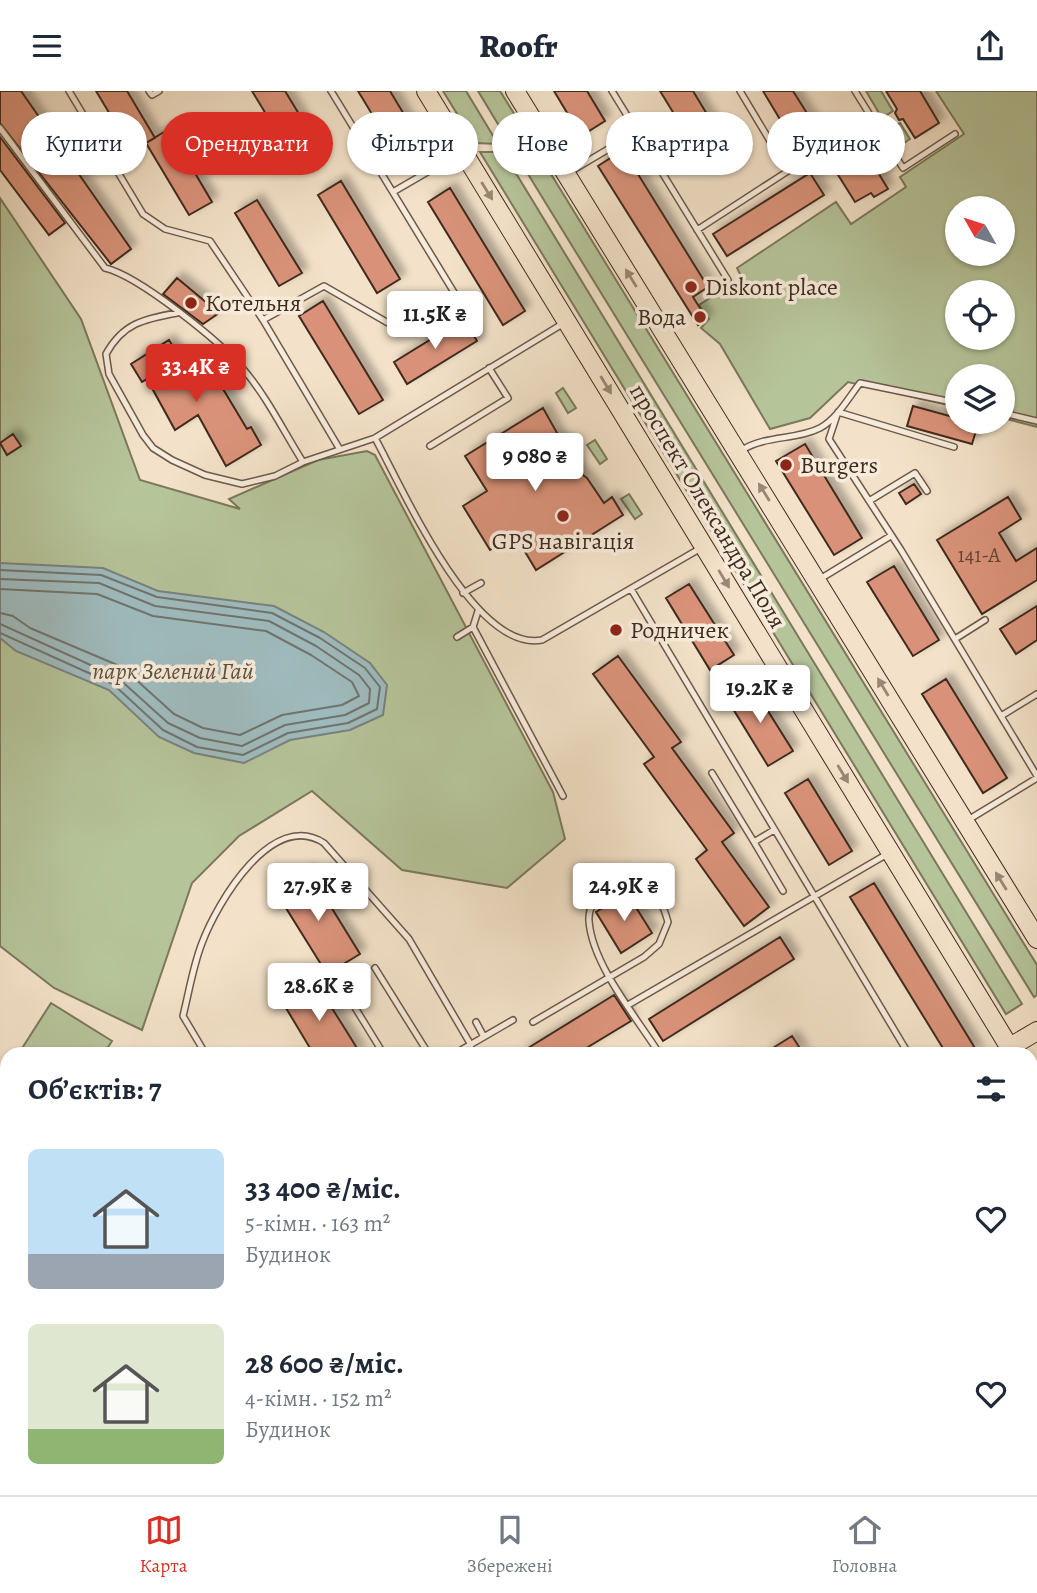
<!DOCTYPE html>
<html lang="uk">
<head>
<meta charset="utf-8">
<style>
  :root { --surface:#fff; --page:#f2f2f3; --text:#1f2937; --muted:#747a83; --line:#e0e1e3; --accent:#d93025 }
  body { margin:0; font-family:Alegreya,serif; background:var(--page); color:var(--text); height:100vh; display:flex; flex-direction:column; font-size:26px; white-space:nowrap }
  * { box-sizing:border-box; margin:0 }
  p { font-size:23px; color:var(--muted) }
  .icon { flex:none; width:38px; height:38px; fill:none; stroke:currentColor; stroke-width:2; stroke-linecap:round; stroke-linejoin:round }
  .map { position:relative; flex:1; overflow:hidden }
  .sheet { position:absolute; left:0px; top:956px; width:1038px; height:450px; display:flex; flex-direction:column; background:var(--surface); border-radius:21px 21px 0 0; box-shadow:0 2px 5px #0004 }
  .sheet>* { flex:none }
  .hud { position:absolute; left:21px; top:21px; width:996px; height:63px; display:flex; gap:14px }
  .needle { width:46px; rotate:309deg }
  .tools { position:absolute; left:945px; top:105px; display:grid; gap:14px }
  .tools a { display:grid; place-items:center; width:70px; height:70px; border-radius:50%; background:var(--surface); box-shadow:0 2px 5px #0004; font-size:35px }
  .price { position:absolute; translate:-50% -60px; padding:0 16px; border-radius:7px; background:#fff; color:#222; font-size:23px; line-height:46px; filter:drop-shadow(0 2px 4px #0008) }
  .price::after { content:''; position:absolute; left:50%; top:42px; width:21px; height:16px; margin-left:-10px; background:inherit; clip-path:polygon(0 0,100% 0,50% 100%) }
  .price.current { background:var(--accent); color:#fff }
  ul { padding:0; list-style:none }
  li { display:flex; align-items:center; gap:21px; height:175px; padding:0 28px }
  li span { display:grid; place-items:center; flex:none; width:196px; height:140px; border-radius:10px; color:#555 }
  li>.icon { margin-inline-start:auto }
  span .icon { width:84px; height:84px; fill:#fffc; stroke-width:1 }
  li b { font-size:30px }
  h2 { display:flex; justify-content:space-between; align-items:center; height:84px; padding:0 28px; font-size:30px }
  .tag { padding:0 24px; border-radius:32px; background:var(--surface); box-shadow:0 2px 5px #0004; font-size:24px; line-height:63px }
  .tag.current { background:var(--accent); color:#fff }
  header { display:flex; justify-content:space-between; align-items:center; height:91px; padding:0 28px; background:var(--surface); font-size:32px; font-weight:800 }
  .tab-bar { display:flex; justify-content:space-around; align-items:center; height:98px; border-top:2px solid var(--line); background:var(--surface); font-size:19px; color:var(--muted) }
  .tab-bar a { display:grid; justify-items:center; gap:4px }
  .tab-bar .current { color:var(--accent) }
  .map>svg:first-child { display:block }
  .green { fill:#b6c49a; stroke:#7b785c; stroke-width:2; fill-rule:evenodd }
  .water { fill:#9fbcbf; stroke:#79827f; stroke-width:2 }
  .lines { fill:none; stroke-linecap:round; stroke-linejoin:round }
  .shore { stroke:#70746f; stroke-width:2 }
  .building { fill:#d99279; stroke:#402b1f; stroke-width:2; filter:url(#shadow) }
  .lane-casing { stroke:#6d594a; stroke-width:8 }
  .street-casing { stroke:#6d594a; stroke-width:13 }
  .primary-casing { stroke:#402b1f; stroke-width:20 }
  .lane { stroke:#f7ecdc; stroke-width:5 }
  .street { stroke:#f7ecdc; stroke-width:10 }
  .primary { stroke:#f3e2c9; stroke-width:18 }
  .oneway { fill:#9a8674 }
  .poi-dot { fill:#8f2418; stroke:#f7ecdc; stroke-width:2.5 }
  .labels { text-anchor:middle; stroke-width:7; stroke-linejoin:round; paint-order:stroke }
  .number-label { font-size:21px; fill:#664536 }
  .poi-label { font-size:24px; fill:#402b1f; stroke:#f7ecdc; text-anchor:start }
  .street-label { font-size:24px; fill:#402b1f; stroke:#f7ecdc }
  .park-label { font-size:24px; font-style:italic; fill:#5e513e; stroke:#f7ecdc }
</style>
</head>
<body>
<header><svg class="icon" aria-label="menu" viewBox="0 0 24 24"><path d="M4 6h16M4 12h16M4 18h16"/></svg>Roofr<svg class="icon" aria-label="share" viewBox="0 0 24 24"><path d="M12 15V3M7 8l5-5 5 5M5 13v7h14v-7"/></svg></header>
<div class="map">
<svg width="1037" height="1404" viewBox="0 0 1037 1404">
  <defs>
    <filter id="shadow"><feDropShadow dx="6" dy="-6" stdDeviation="3.5" flood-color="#0004"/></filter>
  </defs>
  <rect width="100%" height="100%" fill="#f3e2c9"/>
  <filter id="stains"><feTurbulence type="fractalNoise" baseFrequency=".00286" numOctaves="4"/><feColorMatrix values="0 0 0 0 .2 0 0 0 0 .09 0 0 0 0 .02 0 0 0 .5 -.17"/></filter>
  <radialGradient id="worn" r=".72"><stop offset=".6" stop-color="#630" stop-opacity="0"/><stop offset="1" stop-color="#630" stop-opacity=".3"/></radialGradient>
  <path class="green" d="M443 0H466L498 53 475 52Z
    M478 0H500L533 53H510Z
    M866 0H881L893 20 882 27Z
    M936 0H1037V336L1003 327V285H957V316L848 291 810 327 770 338 720 253 701 237 709 228 699 214 742 187 737 177 836 111 851 133 906 96 900 86 964 43ZM957 117H1003V163H957ZM957 201H1003V247H957Z
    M900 32 910 48 904 52 897 51 889 39Z
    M480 61H503L1022 913 1006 923Z
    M515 62H538L1037 874V904L1034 906Z
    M0 107 81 228 140 389 240 418 229 408 318 369 367 360 375 364 553 701 565 748 507 797 402 779 312 700 239 745 192 792 142 939 54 897 0 855Z
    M563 297 576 317 568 322 556 302Z
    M595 349 607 368 600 373 587 354Z
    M629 403 642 423 635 428 621 408Z
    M51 912 112 950 104 962H19Z
    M7 981V1051L0 1047V992Z"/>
  <path class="water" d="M0 472 103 477 158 500 274 515 324 541 370 572 387 594 383 624 350 639 290 649 244 672 194 662 159 646 109 599 16 560 0 547Z"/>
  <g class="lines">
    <path class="shore" d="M0 479 101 484 157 506 272 522 320 547 365 577 380 596 377 618 348 632 288 642 243 664 197 656 163 639 113 593 0 542
      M0 488 99 492 155 515 269 530 316 555 359 584 370 598 369 612 345 624 285 634 242 655 200 647 168 632 117 586 0 533
      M0 498 97 503 153 525 266 540 311 564 352 591 359 605 342 614 282 624 240 644 203 637 174 623 122 576 30 537 13 525 0 522"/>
  </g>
  <path class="building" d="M0 0H21L131 158 111 173 0 32Z
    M96 0H127L155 47 132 60Z
    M252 0H285L316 51 292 66Z
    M358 0H390L429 65 406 79Z
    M554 0H587L605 30 581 45Z
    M660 0H693L722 48 698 62Z
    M763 0H793L822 46 799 60Z
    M886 0H920L939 32 915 47 903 28 899 29 895 22 897 18Z
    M169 38 212 111 189 124 146 52Z
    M874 44 892 74 879 83 888 98 874 106 871 102 855 111 830 71Z
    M0 46 65 132 49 144 0 79Z
    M623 59 708 196 693 206 707 228 698 234 598 75Z
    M810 82 824 104 727 165 713 143Z
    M341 90 400 188 377 202 318 104Z
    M450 97 525 220 503 234 428 111Z
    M257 109 302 182 279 195 235 122Z
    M177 187 219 222 203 233 163 203Z
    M323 210 383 309 359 323 299 225Z
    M464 228 477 250 407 293 394 271Z
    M169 249 180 267 174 270 194 302 217 288 247 338 251 336 261 354 226 375 198 324 175 339 147 288 142 291 131 273Z
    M913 315 957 327V331L978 333 972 353 907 335Z
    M543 317 579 381 587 387 604 412 612 406 623 424 536 479 515 444 490 459 463 415 487 400 465 365Z
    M13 343 21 355 7 364 0 352Z
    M805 353 862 447 834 464 776 370Z
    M914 393 921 403 906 413 899 402Z
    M1008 406 1021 428 999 442 1016 470 1037 457V489L982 523 937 449Z
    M894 475 939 549 913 565 867 491Z
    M689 493 734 564 710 579 666 507Z
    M1037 515V549L1016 563 1000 538Z
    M618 565 681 651 672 657 734 742 722 751 769 816 744 835 696 768 707 759 644 673 654 666 593 583Z
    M946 588 1007 687 983 702 922 603Z
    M751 593 793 660 768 675 727 608Z
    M808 688 852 760 829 774 785 702Z
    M309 780 360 863 327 883 276 801Z
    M874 792 978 962H946L941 954 850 806Z
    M627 802 652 842 621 862 596 821Z
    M780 846 794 868 663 950 649 928Z
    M316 892 342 933 360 962H313L283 912Z
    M614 904 631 930 578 962H520Z
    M792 945 803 962H765Z"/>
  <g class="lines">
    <defs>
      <path id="lane" d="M69 0 143 123 165 138 210 150 263 229
        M149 0 152 4 159 0
        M331 0 466 221
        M612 0 728 189
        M855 0 903 77 955 43
        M0 37 105 177C139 185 221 251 244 279 267 306 284 341 303 371L375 347 564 232
        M856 50 876 34
        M568 82 637 41
        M393 101 460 62
        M697 139 788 80 740 0
        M177 222C144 228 123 232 106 263L109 283 143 344 153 357 172 369 205 384 242 393 275 385 303 371
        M838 321 829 348 901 459 1037 685
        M838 321 954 356
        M1003 322 1037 330
        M375 347C403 398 474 562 542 549L701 457
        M430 355 508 307 489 277
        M339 357 263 229 324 195 402 240 457 207
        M742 359C766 344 797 349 820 337 837 328 849 306 860 292L957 312
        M869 410 915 382 927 400
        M820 488 889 446
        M631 498 908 962
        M463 502 481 492
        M478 520 473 536 563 705
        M457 546 473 536
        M955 548 985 529
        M1001 625 1037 603
        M712 682 754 751
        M968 729 1037 687
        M774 739 754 751 783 800
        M375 877 428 962
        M343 897 383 962
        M628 914 889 762
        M476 931 484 946
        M533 931 644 866 659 853 668 831C664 817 659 802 646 795 622 780 587 804 589 830 592 873 636 926 659 962
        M205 962 183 925C189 901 193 875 202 852 217 812 272 718 324 752L409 848 471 954
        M456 962 513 929
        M1031 1135 1037 1131
        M0 1142 7 1137
        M0 1157 7 1169
        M1031 1353 1037 1363
        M106 1398 109 1404
        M204 1398 208 1404
        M566 1398 570 1404
        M745 1398 749 1404
        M938 1398 941 1404
        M222 1404 227 1398
        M547 1404 557 1398"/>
      <path id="street" d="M647 1398 650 1404"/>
      <path id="primary" d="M426 0 1013 962
        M515 0 1037 848
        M1010 956 1037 940
        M1031 992 1037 1002
        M394 1404 404 1398"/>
    </defs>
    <use href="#lane" class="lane-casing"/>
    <use href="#street" class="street-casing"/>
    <use href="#primary" class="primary-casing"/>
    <use href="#lane" class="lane"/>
    <use href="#street" class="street"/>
    <use href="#primary" class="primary"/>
  </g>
  <defs><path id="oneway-solid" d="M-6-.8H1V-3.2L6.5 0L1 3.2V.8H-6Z" transform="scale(1.75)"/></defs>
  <g class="oneway">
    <use href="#oneway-solid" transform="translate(487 100) rotate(58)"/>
    <use href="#oneway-solid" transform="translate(631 187) rotate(-122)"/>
    <use href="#oneway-solid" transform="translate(606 294) rotate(59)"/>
    <use href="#oneway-solid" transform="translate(764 401) rotate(-122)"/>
    <use href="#oneway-solid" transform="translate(724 488) rotate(59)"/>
    <use href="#oneway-solid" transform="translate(883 596) rotate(-121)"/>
    <use href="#oneway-solid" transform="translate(843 683) rotate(59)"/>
    <use href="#oneway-solid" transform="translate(1001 790) rotate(-122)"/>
  </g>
  <g class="poi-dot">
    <circle cx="691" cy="196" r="7"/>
    <circle cx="191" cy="212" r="7"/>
    <circle cx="700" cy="226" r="7"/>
    <circle cx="786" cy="374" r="7"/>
    <circle cx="563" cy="425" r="7"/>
    <circle cx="616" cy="539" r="7"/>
  </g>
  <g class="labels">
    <g class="number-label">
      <text x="979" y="471">141-А</text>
    </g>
    <g class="poi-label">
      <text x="705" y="204">Diskont place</text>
      <text x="205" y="220">Котельня</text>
      <text x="686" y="234" text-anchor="end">Вода</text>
      <text x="800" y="382">Burgers</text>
      <text x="563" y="458" text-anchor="middle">GPS навігація</text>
      <text x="630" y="547">Родничек</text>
    </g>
    <g class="street-label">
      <text transform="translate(708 415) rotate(59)" y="8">проспект Олександра Поля</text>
    </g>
    <g class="park-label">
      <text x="173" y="588">парк Зелений Гай</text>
    </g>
  </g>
  <rect width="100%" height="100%" filter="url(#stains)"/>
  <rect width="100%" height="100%" fill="url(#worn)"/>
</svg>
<div class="tools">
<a><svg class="needle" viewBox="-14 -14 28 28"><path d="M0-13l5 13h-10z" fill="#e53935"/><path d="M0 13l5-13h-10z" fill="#747a83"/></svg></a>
<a><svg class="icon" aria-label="locate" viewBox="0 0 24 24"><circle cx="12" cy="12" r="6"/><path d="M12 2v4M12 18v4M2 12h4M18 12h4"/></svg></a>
<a><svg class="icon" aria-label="layers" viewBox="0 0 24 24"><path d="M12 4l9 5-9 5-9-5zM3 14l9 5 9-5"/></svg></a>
</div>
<b class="price" style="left:435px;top:260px">11.5K ₴</b>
<b class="price current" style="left:196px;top:313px">33.4K ₴</b>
<b class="price" style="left:535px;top:402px">9 080 ₴</b>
<b class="price" style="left:760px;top:634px">19.2K ₴</b>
<b class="price" style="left:318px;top:832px">27.9K ₴</b>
<b class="price" style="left:624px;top:832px">24.9K ₴</b>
<b class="price" style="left:319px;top:932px">28.6K ₴</b>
<div class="hud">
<a class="tag">Купити</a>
<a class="tag current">Орендувати</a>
<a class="tag">Фільтри</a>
<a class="tag">Нове</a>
<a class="tag">Квартира</a>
<a class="tag">Будинок</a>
</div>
<section class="sheet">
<h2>Об’єктів: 7<svg class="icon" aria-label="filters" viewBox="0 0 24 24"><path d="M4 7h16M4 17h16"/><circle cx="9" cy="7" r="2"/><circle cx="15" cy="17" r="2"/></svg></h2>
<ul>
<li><span style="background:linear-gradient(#bfe0f5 75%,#9aa5b1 0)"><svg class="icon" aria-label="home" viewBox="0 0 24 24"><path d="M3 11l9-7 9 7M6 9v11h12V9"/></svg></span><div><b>33 400 ₴/міс.</b><p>5-кімн. · 163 m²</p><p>Будинок</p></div><svg class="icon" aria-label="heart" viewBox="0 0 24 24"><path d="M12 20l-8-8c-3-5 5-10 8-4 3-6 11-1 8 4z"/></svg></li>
<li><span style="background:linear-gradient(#dfe7d0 75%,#8fb573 0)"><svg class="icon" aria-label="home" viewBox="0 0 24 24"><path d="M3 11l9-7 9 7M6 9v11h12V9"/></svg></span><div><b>28 600 ₴/міс.</b><p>4-кімн. · 152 m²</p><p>Будинок</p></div><svg class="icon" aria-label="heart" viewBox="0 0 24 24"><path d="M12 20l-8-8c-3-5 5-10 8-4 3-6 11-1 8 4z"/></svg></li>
</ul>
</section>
</div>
<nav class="tab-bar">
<a class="current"><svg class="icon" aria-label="map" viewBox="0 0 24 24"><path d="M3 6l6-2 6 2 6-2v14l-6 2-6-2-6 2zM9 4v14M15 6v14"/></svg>Карта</a>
<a><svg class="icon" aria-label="saved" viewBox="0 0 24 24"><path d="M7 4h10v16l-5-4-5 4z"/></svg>Збережені</a>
<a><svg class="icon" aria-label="home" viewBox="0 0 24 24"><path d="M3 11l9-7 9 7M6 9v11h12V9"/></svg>Головна</a>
</nav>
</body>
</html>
